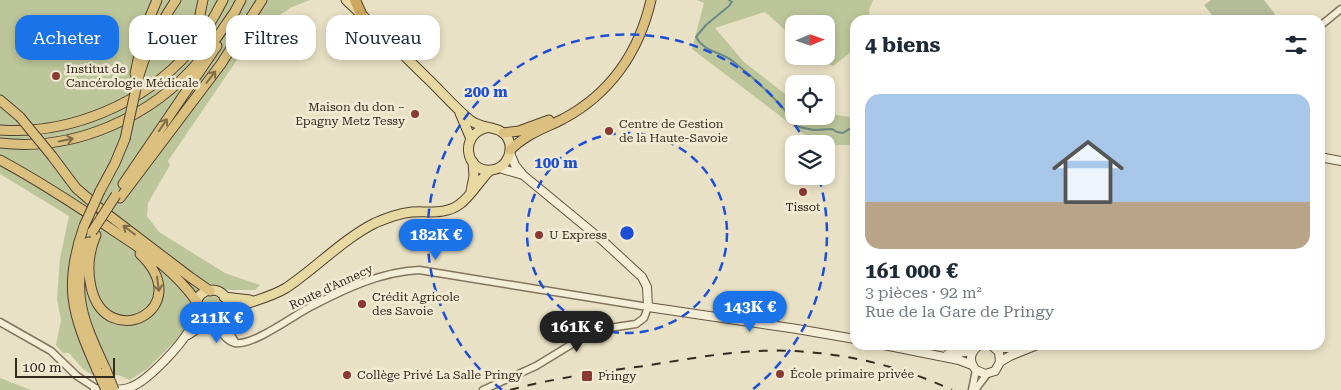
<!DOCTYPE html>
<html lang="fr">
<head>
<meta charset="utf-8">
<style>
  :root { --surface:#fff; --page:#f6f6f7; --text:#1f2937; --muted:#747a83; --accent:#1a73e8 }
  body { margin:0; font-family:"Roboto Serif",serif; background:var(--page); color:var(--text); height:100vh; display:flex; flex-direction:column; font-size:19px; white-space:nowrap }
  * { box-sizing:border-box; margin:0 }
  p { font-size:16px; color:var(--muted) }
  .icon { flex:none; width:28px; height:28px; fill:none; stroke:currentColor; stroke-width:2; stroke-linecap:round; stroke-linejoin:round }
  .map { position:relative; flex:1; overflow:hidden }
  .panel { position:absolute; left:850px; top:15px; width:475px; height:335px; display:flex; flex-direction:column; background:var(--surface); border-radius:15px; box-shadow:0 2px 8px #0003 }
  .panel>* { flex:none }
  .hud { position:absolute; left:15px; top:15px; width:475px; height:45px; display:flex; gap:10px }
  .needle { width:32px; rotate:88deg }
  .buttons { position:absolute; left:785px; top:15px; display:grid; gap:10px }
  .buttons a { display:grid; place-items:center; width:50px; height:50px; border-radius:10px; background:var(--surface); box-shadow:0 2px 8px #0003; font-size:25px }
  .scale { position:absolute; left:15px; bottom:12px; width:100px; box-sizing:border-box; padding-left:5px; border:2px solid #342b1f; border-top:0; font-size:14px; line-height:18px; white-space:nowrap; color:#342b1f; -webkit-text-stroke:4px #f1ebd4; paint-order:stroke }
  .price { position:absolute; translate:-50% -42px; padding:0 11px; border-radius:18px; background:var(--accent); color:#fff; font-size:16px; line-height:32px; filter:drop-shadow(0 1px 2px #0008) }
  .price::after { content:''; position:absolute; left:50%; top:30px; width:15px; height:11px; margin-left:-8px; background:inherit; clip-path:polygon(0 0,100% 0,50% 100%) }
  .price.active { background:#222; color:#fff }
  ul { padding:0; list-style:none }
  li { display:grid; align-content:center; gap:10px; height:265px; padding:0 15px }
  li span { display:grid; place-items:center; height:155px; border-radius:15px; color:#555 }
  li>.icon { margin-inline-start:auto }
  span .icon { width:90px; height:90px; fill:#fffc; stroke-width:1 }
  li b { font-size:21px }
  h2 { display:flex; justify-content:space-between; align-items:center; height:60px; padding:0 15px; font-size:21px }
  .pill { padding:0 18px; border-radius:15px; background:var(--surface); box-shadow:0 2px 8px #0003; font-size:18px; line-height:45px }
  .pill.active { background:var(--accent); color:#fff }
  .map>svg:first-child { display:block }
  .green { fill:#bdc69a }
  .cemetery { fill:#b4bc98 }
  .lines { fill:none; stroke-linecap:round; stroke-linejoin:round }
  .stream { stroke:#6e8a85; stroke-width:2 }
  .tertiary-casing { stroke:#82745d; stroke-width:9 }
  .secondary-casing { stroke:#645540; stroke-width:10 }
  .primary-casing { stroke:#504231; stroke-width:11 }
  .trunk-casing { stroke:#504231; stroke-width:11 }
  .motorway-casing { stroke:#504231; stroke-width:12 }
  .tertiary { stroke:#f5eed7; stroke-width:6 }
  .secondary { stroke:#f5eed7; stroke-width:8 }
  .primary { stroke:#e8d8a1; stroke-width:9 }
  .trunk { stroke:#dcc080; stroke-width:9 }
  .motorway { stroke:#cfa85f; stroke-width:10 }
  .rail { stroke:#342b1f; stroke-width:2; stroke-dasharray:9 9; stroke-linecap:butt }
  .trunk-bridge-casing { stroke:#504231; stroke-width:11; stroke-linecap:butt }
  .trunk-bridge { stroke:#dcc080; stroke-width:9 }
  .oneway { stroke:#806e4b }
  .ring { fill:none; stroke:#1d4ed8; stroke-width:2.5; stroke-dasharray:9 6 }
  .poi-dot { fill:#8a3a33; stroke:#f1ebd4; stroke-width:2 }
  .labels { text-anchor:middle; stroke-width:5; stroke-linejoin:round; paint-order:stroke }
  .poi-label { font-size:12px; fill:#342b1f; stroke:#f1ebd4; text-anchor:start }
  .street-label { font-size:12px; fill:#342b1f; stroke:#f1ebd4 }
  .centre { fill:#1d4ed8; stroke:#f1ebd4; stroke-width:2.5 }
  .ring-label { font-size:15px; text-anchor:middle; font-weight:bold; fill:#1d4ed8; stroke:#f1ebd4; stroke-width:5; stroke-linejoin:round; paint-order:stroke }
</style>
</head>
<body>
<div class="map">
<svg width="1341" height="390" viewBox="0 0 1341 390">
  <rect width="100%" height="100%" fill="#e9e1c5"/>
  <path class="green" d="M0 0H310L292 7 258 29 168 161 170 165 148 203 147 216 159 232 225 273 260 285 255 290H229L208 283 192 301 191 322 181 335 147 369 130 380 118 375 94 376 83 369 69 353H63L56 345 61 320 57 299 60 258 69 216 0 174Z
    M697 0H873L869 10 870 20H855V49L833 66 814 56H826V24H794V38L765 12 715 28 744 62 794 101V116H826V113L855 118V145H826V144H817L692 49 704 3Z
    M202 306a10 10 0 1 1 20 0a10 10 0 1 1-20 0Z
    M0 378 31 390H0Z"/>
  <path class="cemetery" d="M1211 0H1264L1275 14 1268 20H1216L1204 5Z"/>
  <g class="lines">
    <path class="stream" d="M729 0 732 2 729 6 706 25 696 37C705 53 721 51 734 62 758 81 780 103 799 127L814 130 832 129 837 132 843 133 851 128 855 131"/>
    <defs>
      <path id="tertiary" d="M1320 26 1341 9
        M225 315 229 332 236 343
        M0 322 51 351 77 376 97 389
        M213 322C220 329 225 341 235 343 254 346 295 314 314 305 347 288 381 272 419 270L648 307 644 318 636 324 595 330 536 366 483 390
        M972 390 976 370
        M975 390 987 374"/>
      <path id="secondary" d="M510 153 515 165 523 175 603 241 642 277 647 287 648 307 797 329 855 339
        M1320 157 1341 161
        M499 168 523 175
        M188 335 203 325 211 322
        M884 345 959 360 972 365
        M980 345C970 351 968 361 976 370L985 374 995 371 1000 362 999 352 991 345
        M996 348H1010L1021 345
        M948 354 973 351
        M1000 362 1010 356 1037 345
        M95 390 102 388 106 390
        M108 390C116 390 124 390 131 387 149 380 180 346 190 329 193 324 195 317 197 311"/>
      <path id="primary" d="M346 0C373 25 400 51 426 77 441 91 454 107 470 120 483 130 499 125 507 137 515 150 507 168 492 170 465 173 459 135 486 128
        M460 113 471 139
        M471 191 474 176 473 162
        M196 306a16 16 0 1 1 32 0a16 16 0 1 1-32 0Z
        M224 297 250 300
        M227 311C246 302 268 299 286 288 316 268 343 239 375 223 387 218 399 213 412 212 428 211 446 215 460 204 470 197 481 179 490 170"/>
      <path id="trunk" d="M233 15 241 0
        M182 52 198 24 203 0
        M135 74 144 31 157 0
        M138 79C146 50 159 25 176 0
        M0 100 20 117
        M0 130C69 135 144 104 190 51 203 36 214 18 223 0
        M503 133 519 131 549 120
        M0 143C75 152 152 117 200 60 213 44 224 27 236 10
        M510 150C526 134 543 129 563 119 610 94 639 52 651 0
        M52 156 76 188 98 207 190 277 210 291
        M0 160C41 182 79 207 117 233 149 254 174 270 197 302
        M123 184 217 46
        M100 191 115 163 125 139
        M120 198 221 64 262 0
        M84 226C63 286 72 314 97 370
        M96 235C89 251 87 269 91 287 106 354 198 309 140 254
        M88 242C69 293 85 324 106 370"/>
      <path id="motorway" d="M355 0 362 16"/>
    </defs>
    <use href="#tertiary" class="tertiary-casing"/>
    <use href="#secondary" class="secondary-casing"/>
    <use href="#primary" class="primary-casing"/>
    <use href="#trunk" class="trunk-casing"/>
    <use href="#motorway" class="motorway-casing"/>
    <use href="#tertiary" class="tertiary"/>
    <use href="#secondary" class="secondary"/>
    <use href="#primary" class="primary"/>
    <use href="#trunk" class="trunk"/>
    <use href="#motorway" class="motorway"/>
    <path class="rail" d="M510 390C554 378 599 372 644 366 682 360 719 353 757 351 823 348 892 362 952 390"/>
    <defs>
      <path id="trunk-bridge" d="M20 117 52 156
        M125 139 138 79
        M84 226 100 191
        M92 232 116 195
        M97 370 106 390
        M106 370 114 390"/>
    </defs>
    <use href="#trunk-bridge" class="trunk-bridge-casing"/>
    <use href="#trunk-bridge" class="trunk-bridge"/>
  </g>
  <defs><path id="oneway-shaft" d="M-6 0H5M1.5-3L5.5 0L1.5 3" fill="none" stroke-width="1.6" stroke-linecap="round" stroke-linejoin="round" transform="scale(1.25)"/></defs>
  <g class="oneway">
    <use href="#oneway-shaft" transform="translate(211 77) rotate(-52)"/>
    <use href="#oneway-shaft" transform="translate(163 125) rotate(-56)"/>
    <use href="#oneway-shaft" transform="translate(66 140) rotate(-11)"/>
    <use href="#oneway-shaft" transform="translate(129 230) rotate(-143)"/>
    <use href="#oneway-shaft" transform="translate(158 284) rotate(82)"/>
  </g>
  <g class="ring">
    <circle cx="627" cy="233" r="100"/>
    <path d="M502 390A200 200 0 1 1 805 142M819 178A200 200 0 0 1 752 390"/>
  </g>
  <g class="poi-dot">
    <circle cx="56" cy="76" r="5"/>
    <circle cx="415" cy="114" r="5"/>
    <circle cx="609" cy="131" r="5"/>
    <circle cx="803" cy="192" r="5"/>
    <circle cx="539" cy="235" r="5"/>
    <circle cx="362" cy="304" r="5"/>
    <circle cx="780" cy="374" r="5"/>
    <circle cx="347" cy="375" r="5"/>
    <rect x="581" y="370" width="12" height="12" rx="2.5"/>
  </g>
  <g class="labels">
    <g class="poi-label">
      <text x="66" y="73">Institut de<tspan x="66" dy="14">Cancérologie Médicale</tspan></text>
      <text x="405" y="111" text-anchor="end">Maison du don –<tspan x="405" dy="14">Epagny Metz Tessy</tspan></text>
      <text x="619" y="128">Centre de Gestion<tspan x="619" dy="14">de la Haute-Savoie</tspan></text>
      <text x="803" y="211" text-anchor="middle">Tissot</text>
      <text x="549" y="239">U Express</text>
      <text x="372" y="301">Crédit Agricole<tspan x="372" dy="14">des Savoie</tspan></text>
      <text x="790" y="378">École primaire privée</text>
      <text x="357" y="379">Collège Privé La Salle Pringy</text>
      <text x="598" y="380">Pringy</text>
    </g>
    <g class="street-label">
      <text transform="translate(331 287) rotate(-25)" y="4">Route d'Annecy</text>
    </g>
  </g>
  <circle cx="627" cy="233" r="8" class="centre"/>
  <g class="ring-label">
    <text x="486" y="97">200 m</text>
    <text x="556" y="168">100 m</text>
  </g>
</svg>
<div class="buttons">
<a><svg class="needle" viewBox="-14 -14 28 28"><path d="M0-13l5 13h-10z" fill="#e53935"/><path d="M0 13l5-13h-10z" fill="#747a83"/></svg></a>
<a><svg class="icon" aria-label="locate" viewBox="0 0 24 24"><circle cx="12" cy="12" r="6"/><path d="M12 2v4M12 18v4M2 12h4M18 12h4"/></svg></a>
<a><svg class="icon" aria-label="layers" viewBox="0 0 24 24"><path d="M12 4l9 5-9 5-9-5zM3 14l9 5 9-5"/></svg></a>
</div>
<div class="scale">100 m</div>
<b class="price" style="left:436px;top:261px">182K €</b>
<b class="price" style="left:750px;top:333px">143K €</b>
<b class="price" style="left:217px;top:344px">211K €</b>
<b class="price active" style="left:577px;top:353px">161K €</b>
<div class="hud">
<a class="pill active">Acheter</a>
<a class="pill">Louer</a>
<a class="pill">Filtres</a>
<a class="pill">Nouveau</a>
</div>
<section class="panel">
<h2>4 biens<svg class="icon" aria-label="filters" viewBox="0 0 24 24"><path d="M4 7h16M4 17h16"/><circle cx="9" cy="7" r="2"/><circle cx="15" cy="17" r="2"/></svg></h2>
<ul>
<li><span style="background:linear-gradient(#a9c7e8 70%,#b9a48a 0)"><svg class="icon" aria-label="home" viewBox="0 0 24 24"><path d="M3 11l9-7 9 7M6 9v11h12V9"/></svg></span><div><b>161 000 €</b><p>3 pièces · 92 m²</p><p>Rue de la Gare de Pringy</p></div></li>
</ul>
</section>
</div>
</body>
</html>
